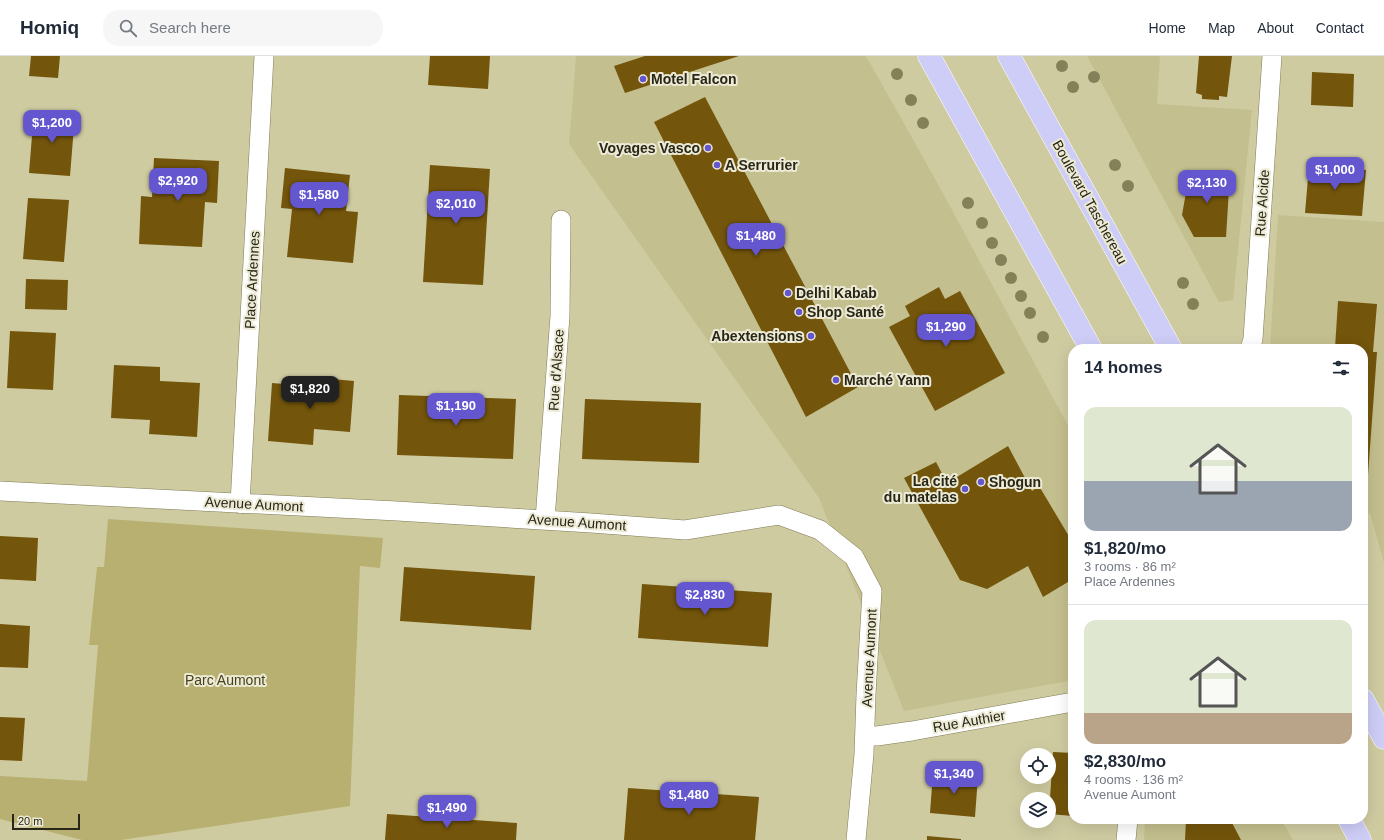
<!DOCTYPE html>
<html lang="en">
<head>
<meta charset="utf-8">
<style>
  :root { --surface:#fff; --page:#f6f6f7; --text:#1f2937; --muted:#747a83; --line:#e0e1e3; --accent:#6356cf }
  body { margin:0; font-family:Helvetica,sans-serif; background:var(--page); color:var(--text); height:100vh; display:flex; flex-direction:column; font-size:15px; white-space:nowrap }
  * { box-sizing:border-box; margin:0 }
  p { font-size:13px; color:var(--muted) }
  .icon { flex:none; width:22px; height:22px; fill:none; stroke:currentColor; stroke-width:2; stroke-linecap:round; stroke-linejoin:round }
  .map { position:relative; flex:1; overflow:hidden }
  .side { position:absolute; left:1068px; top:288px; width:300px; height:480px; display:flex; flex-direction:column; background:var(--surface); border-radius:16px; box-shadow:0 4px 16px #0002 }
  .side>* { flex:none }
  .tools { position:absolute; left:1020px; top:692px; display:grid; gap:8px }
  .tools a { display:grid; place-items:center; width:36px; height:36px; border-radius:50%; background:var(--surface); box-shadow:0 4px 16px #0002; font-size:20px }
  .scale { position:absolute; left:12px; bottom:10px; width:68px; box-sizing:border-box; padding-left:4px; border:2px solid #282616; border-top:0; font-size:11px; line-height:14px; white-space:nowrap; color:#282616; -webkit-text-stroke:3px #ecead5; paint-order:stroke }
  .price { position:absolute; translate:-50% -34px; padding:0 9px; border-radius:8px; background:var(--accent); color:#fff; font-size:13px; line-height:26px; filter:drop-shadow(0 1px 2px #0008) }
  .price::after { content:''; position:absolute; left:50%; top:24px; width:12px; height:9px; margin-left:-6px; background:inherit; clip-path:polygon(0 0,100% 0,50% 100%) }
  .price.current { background:#222; color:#fff }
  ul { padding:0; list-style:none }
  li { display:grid; align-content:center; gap:8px; height:212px; padding:0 16px }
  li+li { border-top:1px solid var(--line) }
  li span { display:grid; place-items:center; height:124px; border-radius:12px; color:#555 }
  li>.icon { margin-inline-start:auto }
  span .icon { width:72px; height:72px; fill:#fffc; stroke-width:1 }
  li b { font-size:17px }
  h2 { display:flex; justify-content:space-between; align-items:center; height:48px; padding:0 16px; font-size:17px }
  header { display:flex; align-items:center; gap:24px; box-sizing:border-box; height:56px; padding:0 20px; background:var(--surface); border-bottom:1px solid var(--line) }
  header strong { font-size:19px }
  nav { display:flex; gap:22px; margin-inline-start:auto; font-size:14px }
  .search { width:280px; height:36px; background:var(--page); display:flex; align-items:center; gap:10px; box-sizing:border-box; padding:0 14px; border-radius:16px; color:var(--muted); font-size:15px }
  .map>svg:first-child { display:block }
  .built { fill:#c4bf8e }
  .green { fill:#b7b070 }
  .building { fill:#73550b }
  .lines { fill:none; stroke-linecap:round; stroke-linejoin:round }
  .minor-casing { stroke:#7f7b54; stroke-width:20 }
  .primary-casing { stroke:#fff; stroke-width:23 }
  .minor { stroke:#fff; stroke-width:19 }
  .primary { stroke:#cdcdf7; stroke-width:22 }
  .tree { fill:#848057 }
  .poi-dot { fill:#6356cf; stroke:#ecead5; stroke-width:1.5 }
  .labels { text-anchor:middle; stroke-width:4; stroke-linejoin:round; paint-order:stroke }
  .poi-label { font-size:14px; font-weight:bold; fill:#282616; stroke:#ecead5; text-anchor:start }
  .street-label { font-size:14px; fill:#282616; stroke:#ecead5 }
  .park-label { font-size:14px; fill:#47421b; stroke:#ecead5 }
</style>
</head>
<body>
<header>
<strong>Homiq</strong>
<div class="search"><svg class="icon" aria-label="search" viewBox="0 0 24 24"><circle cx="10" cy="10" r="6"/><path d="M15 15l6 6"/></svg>Search here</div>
<nav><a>Home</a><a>Map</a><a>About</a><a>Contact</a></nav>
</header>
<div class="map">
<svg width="1384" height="784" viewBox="0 0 1384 784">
  <rect width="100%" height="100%" fill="#cfcba1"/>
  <path class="built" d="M576 0H866L938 128 1073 379V624L904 655 819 442 569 88Z
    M1087 0H1160L1157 48 1252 54 1233 244 1219 246Z
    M1278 159 1384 166V507L1370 457 1363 460V293H1270Z
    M1145 763H1281L1293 784H1144Z"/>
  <path class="green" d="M108 463 383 482 380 512 360 510 350 750 121 784H82L0 763V720L87 725 98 589H89L97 511H104Z"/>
  <path class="building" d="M31 0H60L58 22 29 20Z
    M430 0H490L488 33 428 29Z
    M645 0H739L625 37 614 10Z
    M1199 0H1232L1227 41 1219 40V44L1202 43V39L1196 37Z
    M1312 16 1354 18 1353 51 1311 49Z
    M705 41 858 331 806 361 654 66Z
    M34 55 75 58 70 120 29 117Z
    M154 102 219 105 217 147 205 146 202 191 139 188 141 140 152 141Z
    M430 109 490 113 483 229 423 226Z
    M1309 110 1366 114 1362 160 1305 157Z
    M285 112 350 119 346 155 358 156 353 207 287 201 292 153 281 152Z
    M1190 114 1230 117 1226 181H1194L1182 159Z
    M28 142 69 144 64 206 23 203Z
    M26 223 68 224 67 254 25 253Z
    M939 231 945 243 960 235 1005 317 935 355 889 271 910 260 905 250Z
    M1338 245 1377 248 1373 296H1377L1368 419 1363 418V293L1335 292Z
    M10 275 56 277 53 334 7 332Z
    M114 309 160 311V325L200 327 197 381 149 378 150 364 111 362Z
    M310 321 354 325 350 376 314 373 313 389 268 385 272 327 309 330Z
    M399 339 516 343 513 403 397 399Z
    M585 343 701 347 699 407 582 403Z
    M1008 390 1032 435 1039 430 1073 487V523L1043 541 1028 510 987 533 960 524 904 422 936 406 947 427Z
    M0 480 38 482 36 525 0 523Z
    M404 511 535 520 531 574 400 565Z
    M642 528 772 537 768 591 638 582Z
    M0 568 30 570 28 612 0 611Z
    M0 661 25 662 22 705 0 704Z
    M1053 696 1073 697V760L1049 758Z
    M933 717 978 720 975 761 930 757Z
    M628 732 759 741 755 784H624Z
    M387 758 517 767 516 784H385Z
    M1186 763H1230L1241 784H1185Z
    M927 780 961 783V784H927Z"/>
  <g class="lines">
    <defs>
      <path id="minor" d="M1250 293 1253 283 1272 0
        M0 435 397 455 591 467 685 474 779 459 820 474 854 501 872 535 866 638 864 698 856 784
        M240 448 264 0
        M545 464 560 260 561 164
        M865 680H877L912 675 1073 646
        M1126 784 1128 763"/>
      <path id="primary" d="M929 0 1091 293
        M1009 0 1171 293
        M1363 644 1384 682
        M1349 763 1360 784"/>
    </defs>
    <use href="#minor" class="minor-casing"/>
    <use href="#primary" class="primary-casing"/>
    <use href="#minor" class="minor"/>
    <use href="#primary" class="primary"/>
  </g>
  <g class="tree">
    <circle cx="1062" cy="10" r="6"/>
    <circle cx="897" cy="18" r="6"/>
    <circle cx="1094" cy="21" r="6"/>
    <circle cx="1073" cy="31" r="6"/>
    <circle cx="911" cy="44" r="6"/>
    <circle cx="923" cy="67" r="6"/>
    <circle cx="1115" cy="109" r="6"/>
    <circle cx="1128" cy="130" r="6"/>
    <circle cx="968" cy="147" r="6"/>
    <circle cx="982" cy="167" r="6"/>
    <circle cx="992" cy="187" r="6"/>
    <circle cx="1001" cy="204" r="6"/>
    <circle cx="1011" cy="222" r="6"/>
    <circle cx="1183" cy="227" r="6"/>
    <circle cx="1021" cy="240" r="6"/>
    <circle cx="1193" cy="248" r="6"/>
    <circle cx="1030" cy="257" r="6"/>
    <circle cx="1043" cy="281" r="6"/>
  </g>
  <g class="poi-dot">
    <circle cx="643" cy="23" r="4"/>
    <circle cx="708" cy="92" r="4"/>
    <circle cx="717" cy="109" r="4"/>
    <circle cx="788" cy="237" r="4"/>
    <circle cx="799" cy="256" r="4"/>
    <circle cx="811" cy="280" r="4"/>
    <circle cx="836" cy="324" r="4"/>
    <circle cx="981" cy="426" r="4"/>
    <circle cx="965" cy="433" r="4"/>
  </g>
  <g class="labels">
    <g class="poi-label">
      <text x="651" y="28">Motel Falcon</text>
      <text x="700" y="97" text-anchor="end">Voyages Vasco</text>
      <text x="725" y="114">A Serrurier</text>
      <text x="796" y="242">Delhi Kabab</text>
      <text x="807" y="261">Shop Santé</text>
      <text x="803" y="285" text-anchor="end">Abextensions</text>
      <text x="844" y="329">Marché Yann</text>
      <text x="957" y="430" text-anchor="end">La cité<tspan x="957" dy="16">du matelas</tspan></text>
      <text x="989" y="431">Shogun</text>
    </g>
    <g class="street-label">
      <text transform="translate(1090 146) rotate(61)" y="5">Boulevard Taschereau</text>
      <text transform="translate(1262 147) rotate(-86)" y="5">Rue Alcide</text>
      <text transform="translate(252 224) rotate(-87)" y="5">Place Ardennes</text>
      <text transform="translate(556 314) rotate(-86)" y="5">Rue d'Alsace</text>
      <text transform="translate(254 448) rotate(3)" y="5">Avenue Aumont</text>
      <text transform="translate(577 466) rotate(4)" y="5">Avenue Aumont</text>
      <text transform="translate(869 602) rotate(-87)" y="5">Avenue Aumont</text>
      <text transform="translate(969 665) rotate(-10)" y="5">Rue Authier</text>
    </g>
    <g class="park-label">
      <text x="225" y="629">Parc Aumont</text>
    </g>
  </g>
</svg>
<div class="tools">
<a><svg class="icon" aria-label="locate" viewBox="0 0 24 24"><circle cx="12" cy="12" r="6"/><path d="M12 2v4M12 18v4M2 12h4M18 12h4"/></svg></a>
<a><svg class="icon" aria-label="layers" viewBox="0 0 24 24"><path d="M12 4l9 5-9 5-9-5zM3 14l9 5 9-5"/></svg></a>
</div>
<div class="scale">20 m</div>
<b class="price" style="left:52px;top:88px">$1,200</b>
<b class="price" style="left:1335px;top:135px">$1,000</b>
<b class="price" style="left:178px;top:146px">$2,920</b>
<b class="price" style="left:1207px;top:148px">$2,130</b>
<b class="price" style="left:319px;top:160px">$1,580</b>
<b class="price" style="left:456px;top:169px">$2,010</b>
<b class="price" style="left:756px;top:201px">$1,480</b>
<b class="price" style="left:946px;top:292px">$1,290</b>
<b class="price current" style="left:310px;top:354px">$1,820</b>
<b class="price" style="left:456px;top:371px">$1,190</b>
<b class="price" style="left:705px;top:560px">$2,830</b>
<b class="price" style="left:954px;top:739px">$1,340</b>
<b class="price" style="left:689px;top:760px">$1,480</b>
<b class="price" style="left:447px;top:773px">$1,490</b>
<section class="side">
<h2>14 homes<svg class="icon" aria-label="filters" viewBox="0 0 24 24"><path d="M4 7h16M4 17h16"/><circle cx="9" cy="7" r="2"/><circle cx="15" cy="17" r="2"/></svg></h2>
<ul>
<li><span style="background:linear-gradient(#dfe7d0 60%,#9aa5b1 0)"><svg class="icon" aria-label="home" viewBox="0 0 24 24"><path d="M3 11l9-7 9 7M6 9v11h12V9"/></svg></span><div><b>$1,820/mo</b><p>3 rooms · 86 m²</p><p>Place Ardennes</p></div></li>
<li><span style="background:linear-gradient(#dfe7d0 75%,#b9a48a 0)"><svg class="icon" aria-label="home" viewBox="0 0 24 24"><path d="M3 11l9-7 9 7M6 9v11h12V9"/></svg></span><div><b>$2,830/mo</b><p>4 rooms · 136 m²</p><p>Avenue Aumont</p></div></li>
</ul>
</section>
</div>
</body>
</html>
